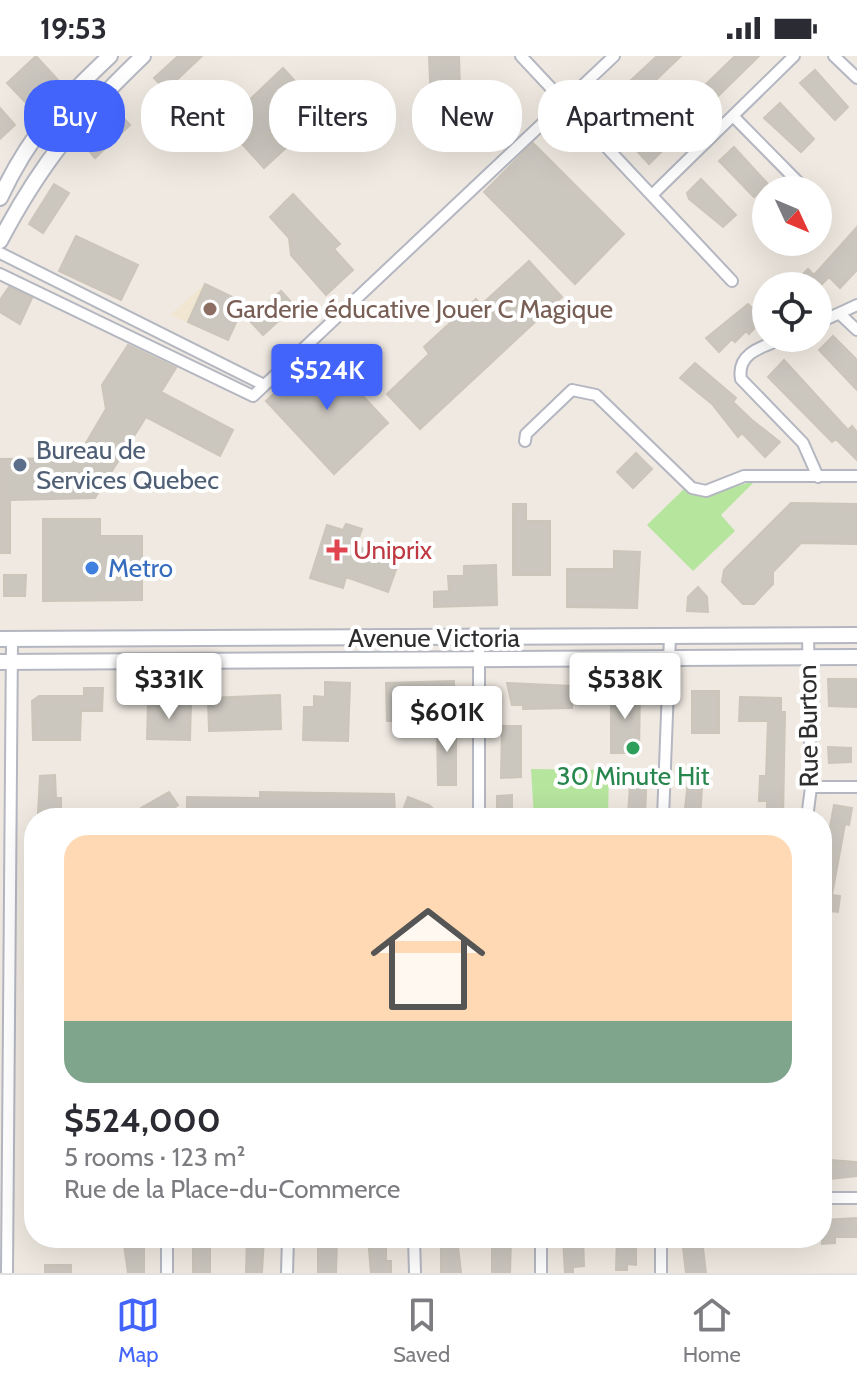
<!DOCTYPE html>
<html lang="en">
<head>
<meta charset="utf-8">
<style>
  :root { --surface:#fff; --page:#f2f2f3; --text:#2b2b33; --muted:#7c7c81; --line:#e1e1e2; --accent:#4264fb }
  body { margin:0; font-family:Cabin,sans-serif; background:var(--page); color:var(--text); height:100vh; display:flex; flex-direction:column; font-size:30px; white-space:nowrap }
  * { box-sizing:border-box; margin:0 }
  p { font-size:26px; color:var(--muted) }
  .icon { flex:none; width:44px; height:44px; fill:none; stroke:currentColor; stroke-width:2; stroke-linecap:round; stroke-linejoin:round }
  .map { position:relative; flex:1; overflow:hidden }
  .drawer { position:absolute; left:24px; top:752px; width:808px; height:440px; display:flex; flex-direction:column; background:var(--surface); border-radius:32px; box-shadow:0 8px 32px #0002 }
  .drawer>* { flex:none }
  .banner { position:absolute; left:24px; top:24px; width:810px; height:72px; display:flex; gap:16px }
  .needle { width:52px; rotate:134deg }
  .fabs { position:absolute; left:752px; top:120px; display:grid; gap:16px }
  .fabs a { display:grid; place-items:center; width:80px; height:80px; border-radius:50%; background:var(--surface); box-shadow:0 8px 32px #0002; font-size:40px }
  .price { position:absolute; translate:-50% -68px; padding:0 18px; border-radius:8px; background:#fff; color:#222; font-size:26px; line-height:52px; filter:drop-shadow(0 2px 4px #0008) }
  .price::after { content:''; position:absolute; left:50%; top:48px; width:24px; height:18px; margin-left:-12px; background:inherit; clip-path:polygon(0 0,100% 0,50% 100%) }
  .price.selected { background:var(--accent); color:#fff }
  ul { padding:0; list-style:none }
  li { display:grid; align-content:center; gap:16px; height:424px; padding:0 40px }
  li span { display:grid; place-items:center; height:248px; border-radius:24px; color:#555 }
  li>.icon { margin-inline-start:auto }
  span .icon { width:144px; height:144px; fill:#fffc; stroke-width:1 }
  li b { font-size:34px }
  .chip { padding:0 28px; border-radius:32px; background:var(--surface); box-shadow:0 8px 32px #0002; font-size:28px; line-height:72px }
  .chip.selected { background:var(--accent); color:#fff }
  .status { display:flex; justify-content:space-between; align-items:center; height:56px; padding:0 40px; background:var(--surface); direction:ltr }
  .status svg { height:22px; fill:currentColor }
  .menu { display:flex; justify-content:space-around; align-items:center; height:112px; border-top:2px solid var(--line); background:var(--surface); font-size:22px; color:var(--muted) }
  .menu a { display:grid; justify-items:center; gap:4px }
  .menu .selected { color:var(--accent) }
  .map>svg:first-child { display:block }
  .education { fill:#f0e6d1 }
  .green { fill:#b6e59e }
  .building { fill:#cbc7bf; stroke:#cbc5ba; stroke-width:2 }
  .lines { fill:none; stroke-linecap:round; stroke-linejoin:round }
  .street-casing { stroke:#b4b7c1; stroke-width:14 }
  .secondary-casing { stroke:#b4b7c1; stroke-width:18 }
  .street { stroke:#fff; stroke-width:10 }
  .secondary { stroke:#fff; stroke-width:14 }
  .education-dot { fill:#8d6e63; stroke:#fff; stroke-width:3 }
  .service-dot { fill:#5c6f8a; stroke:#fff; stroke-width:3 }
  .health-dot { fill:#e0444e; stroke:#fff; stroke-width:3 }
  .shop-dot { fill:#3f7fe0; stroke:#fff; stroke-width:3 }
  .leisure-dot { fill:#2e9e5b; stroke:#fff; stroke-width:3 }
  .labels { text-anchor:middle; stroke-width:8; stroke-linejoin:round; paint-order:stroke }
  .education-label { font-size:26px; fill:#785e54; stroke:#fff; text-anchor:start }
  .service-label { font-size:26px; fill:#4e5e75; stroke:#fff; text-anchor:start }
  .health-label { font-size:26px; fill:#be3a42; stroke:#fff; text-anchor:start }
  .shop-label { font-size:26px; fill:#366cbe; stroke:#fff; text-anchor:start }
  .street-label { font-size:26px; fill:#2e2e2e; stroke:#fff }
  .leisure-label { font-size:26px; fill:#27864d; stroke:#fff }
</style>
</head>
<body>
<div class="status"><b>19:53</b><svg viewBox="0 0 49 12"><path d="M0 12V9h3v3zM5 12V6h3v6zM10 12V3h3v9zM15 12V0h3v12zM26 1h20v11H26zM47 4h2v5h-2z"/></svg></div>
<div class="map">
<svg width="857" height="1217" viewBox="0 0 857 1217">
  <rect width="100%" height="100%" fill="#efe9e1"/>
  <path class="education" d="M205 228 245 247 228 284 170 259Z"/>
  <path class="green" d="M755 425 721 459 735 475 693 515 647 469 686 431 708 438Z
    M531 713 609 714 608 762H534Z"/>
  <path class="building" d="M36 0 58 24 30 51 7 27Z
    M178 0H202L166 34 154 22Z
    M429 0H459L461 72 432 73Z
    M657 0H681L613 65 601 52Z
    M735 0H759L649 108 637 95Z
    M283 12 324 57 264 112 224 68Z
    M815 14 848 51 835 64 800 27Z
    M780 47 814 83 801 96 764 62Z
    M0 52 15 69 0 83Z
    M119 57 130 69 95 102 84 89Z
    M533 87 624 178 575 228 484 136Z
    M734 91 768 128 754 141 719 105Z
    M701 123 736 159 723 171 689 143 687 137Z
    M54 128 69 137 43 177 29 168Z
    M293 138 340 188 334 193 353 214 326 239 291 199 289 182 270 161Z
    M857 171V214L840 232 829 221 820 230H791L808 213 814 219Z
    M76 180 138 209 121 244 59 215Z
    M529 205 562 241 420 373 387 338 429 298 424 291 476 243 481 249Z
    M205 228 245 247 228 284 188 266Z
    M9 231 32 242 20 268 0 256V244Z
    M281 235 295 250 263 279 249 264Z
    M748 248 763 263 749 278 746 275 735 286 732 283 719 296 706 282Z
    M833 280 857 304V334L819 294Z
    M128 289 176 312 161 336 233 374 220 400 146 361 95 442 10 444V497H0V403L77 402 106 353 102 329Z
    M320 294 388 367 334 418 266 345Z
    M784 304 848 374 852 370 857 376V404L836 383 832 386 768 321Z
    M695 307 736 342 733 346 752 364 780 386 765 401 742 377 738 381 712 348 680 322Z
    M636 397 652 413 633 432 617 416Z
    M791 447 857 448V488L801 487 773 516V528L754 548H743L722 526 724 514Z
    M513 448H526V465H550V519H513Z
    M43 463H100V480H142V544L43 545Z
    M346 468 362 473 356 490 399 505 388 536 346 521 343 532 310 522 327 469 343 474Z
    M614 495 640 496 637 552 567 551V513H614Z
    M496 509 497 549 434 551V536L449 535 448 520H464V510Z
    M4 519H26L25 540H4Z
    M698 531 707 541 708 556 687 555 688 541Z
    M828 623H857V651L829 650Z
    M454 625V642H415V665H387L386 627Z
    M325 626 350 627 348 685 303 684 304 651H314V640L325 641Z
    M507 627 572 630V652L523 653V649H512Z
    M84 632H103L102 655H81L80 684H33L32 645 39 640H84Z
    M611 633H640L639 697H611Z
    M692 635H719V677H692Z
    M280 639 281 673 209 675 208 642Z
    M740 641 781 642V656H785L783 762H767V745H759L760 720H766L768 665H739Z
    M148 646H191L190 684 147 683Z
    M437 668 456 669V729H438Z
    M502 670H521V721L501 722Z
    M828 691 851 692V706L829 707Z
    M631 714H647L645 759H628Z
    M689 716H703L700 762H684Z
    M55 719 56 742H61V757H38L40 720Z
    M169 736 178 749 161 762H135L141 752Z
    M260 736 394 738 395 758 331 756V753H281V757L255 758 187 756V741L260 742Z
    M512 739V754L497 755V740Z
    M408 741 429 749 444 762H417L402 757Z
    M834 749 852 752 849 769 845 768 832 839 840 840 838 856 830 855 827 876H822V815Z
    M830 1104 857 1106V1120L830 1123Z
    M857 1162V1181H835V1187L822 1188 823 1164Z
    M123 1182H144V1216L128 1217Z
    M193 1182H210V1216H193Z
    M247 1182H264L262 1216H246Z
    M368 1182H386V1205H391V1217H371Z
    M441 1182H457L461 1217H441Z
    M492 1182H511L510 1217H492Z
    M563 1182H583L584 1210 573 1211V1217H565Z
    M617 1182H631V1193H636V1209L627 1208V1214H616Z
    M318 1183H337L336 1217H318Z
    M682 1183 702 1184 706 1217H686Z
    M45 1209H71V1217H45Z"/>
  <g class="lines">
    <defs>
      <path id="street" d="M521 0 732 225
        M834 0 857 22
        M733 60 798 126
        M652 139 794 0
        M0 197 264 329
        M0 218 253 340 614 0
        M840 258 857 274
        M818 267 857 249
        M785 282C765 290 736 296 741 323L803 387 818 421
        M525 385 526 378 572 334 596 339 692 432 706 435 744 420H857
        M811 731H857
        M479 753V581
        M663 762 670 580
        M807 762 811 731 808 579
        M822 1142H857
        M167 1182V1217
        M414 1182 415 1217
        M541 1182V1217
        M661 1182V1217
        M7 1217 12 584
        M287 1217 288 1182"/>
      <path id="secondary" d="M0 142C30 78 60 47 110 0
        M0 185C41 107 79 61 143 0
        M0 583 857 579
        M0 606 857 601"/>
    </defs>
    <use href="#street" class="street-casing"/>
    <use href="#secondary" class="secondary-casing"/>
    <use href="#street" class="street"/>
    <use href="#secondary" class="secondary"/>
  </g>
  <circle class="education-dot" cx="210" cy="253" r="8"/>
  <circle class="service-dot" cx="20" cy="409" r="8"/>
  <path class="health-dot" d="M333 482h8v8h8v8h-8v8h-8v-8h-8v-8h8z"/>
  <circle class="shop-dot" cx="92" cy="512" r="8"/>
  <circle class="leisure-dot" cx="633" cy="692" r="8"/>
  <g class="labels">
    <g class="education-label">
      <text x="226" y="262">Garderie éducative Jouer C Magique</text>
    </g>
    <g class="service-label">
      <text x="36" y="403">Bureau de<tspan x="36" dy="30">Services Quebec</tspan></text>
    </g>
    <g class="health-label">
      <text x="353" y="503">Uniprix</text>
    </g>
    <g class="shop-label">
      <text x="108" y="521">Metro</text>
    </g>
    <g class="street-label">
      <text x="434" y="591">Avenue Victoria</text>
      <text transform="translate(808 670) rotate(-91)" y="9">Rue Burton</text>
    </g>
    <g class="leisure-label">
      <text x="633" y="729">30 Minute Hit</text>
    </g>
  </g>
</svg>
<div class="fabs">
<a><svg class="needle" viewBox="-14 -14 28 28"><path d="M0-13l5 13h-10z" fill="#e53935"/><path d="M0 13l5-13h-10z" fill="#7c7c81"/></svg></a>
<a><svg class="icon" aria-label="locate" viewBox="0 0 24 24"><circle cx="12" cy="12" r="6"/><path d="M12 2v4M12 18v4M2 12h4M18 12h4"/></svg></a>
</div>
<b class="price selected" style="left:327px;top:356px">$524K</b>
<b class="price" style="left:169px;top:665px">$331K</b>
<b class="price" style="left:625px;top:665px">$538K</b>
<b class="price" style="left:447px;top:698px">$601K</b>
<div class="banner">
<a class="chip selected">Buy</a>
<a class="chip">Rent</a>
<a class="chip">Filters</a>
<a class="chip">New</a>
<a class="chip">Apartment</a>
</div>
<section class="drawer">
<ul>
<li><span style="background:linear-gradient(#ffd9b3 75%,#7fa58c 0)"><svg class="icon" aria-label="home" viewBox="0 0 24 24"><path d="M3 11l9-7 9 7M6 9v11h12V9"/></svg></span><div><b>$524,000</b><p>5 rooms · 123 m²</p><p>Rue de la Place-du-Commerce</p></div></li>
</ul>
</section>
</div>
<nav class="menu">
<a class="selected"><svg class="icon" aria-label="map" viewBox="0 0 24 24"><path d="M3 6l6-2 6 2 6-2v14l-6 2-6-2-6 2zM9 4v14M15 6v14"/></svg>Map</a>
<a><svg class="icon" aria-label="saved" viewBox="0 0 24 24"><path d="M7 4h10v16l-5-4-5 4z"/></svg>Saved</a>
<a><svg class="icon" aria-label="home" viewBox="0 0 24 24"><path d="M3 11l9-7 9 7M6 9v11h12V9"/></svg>Home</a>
</nav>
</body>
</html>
